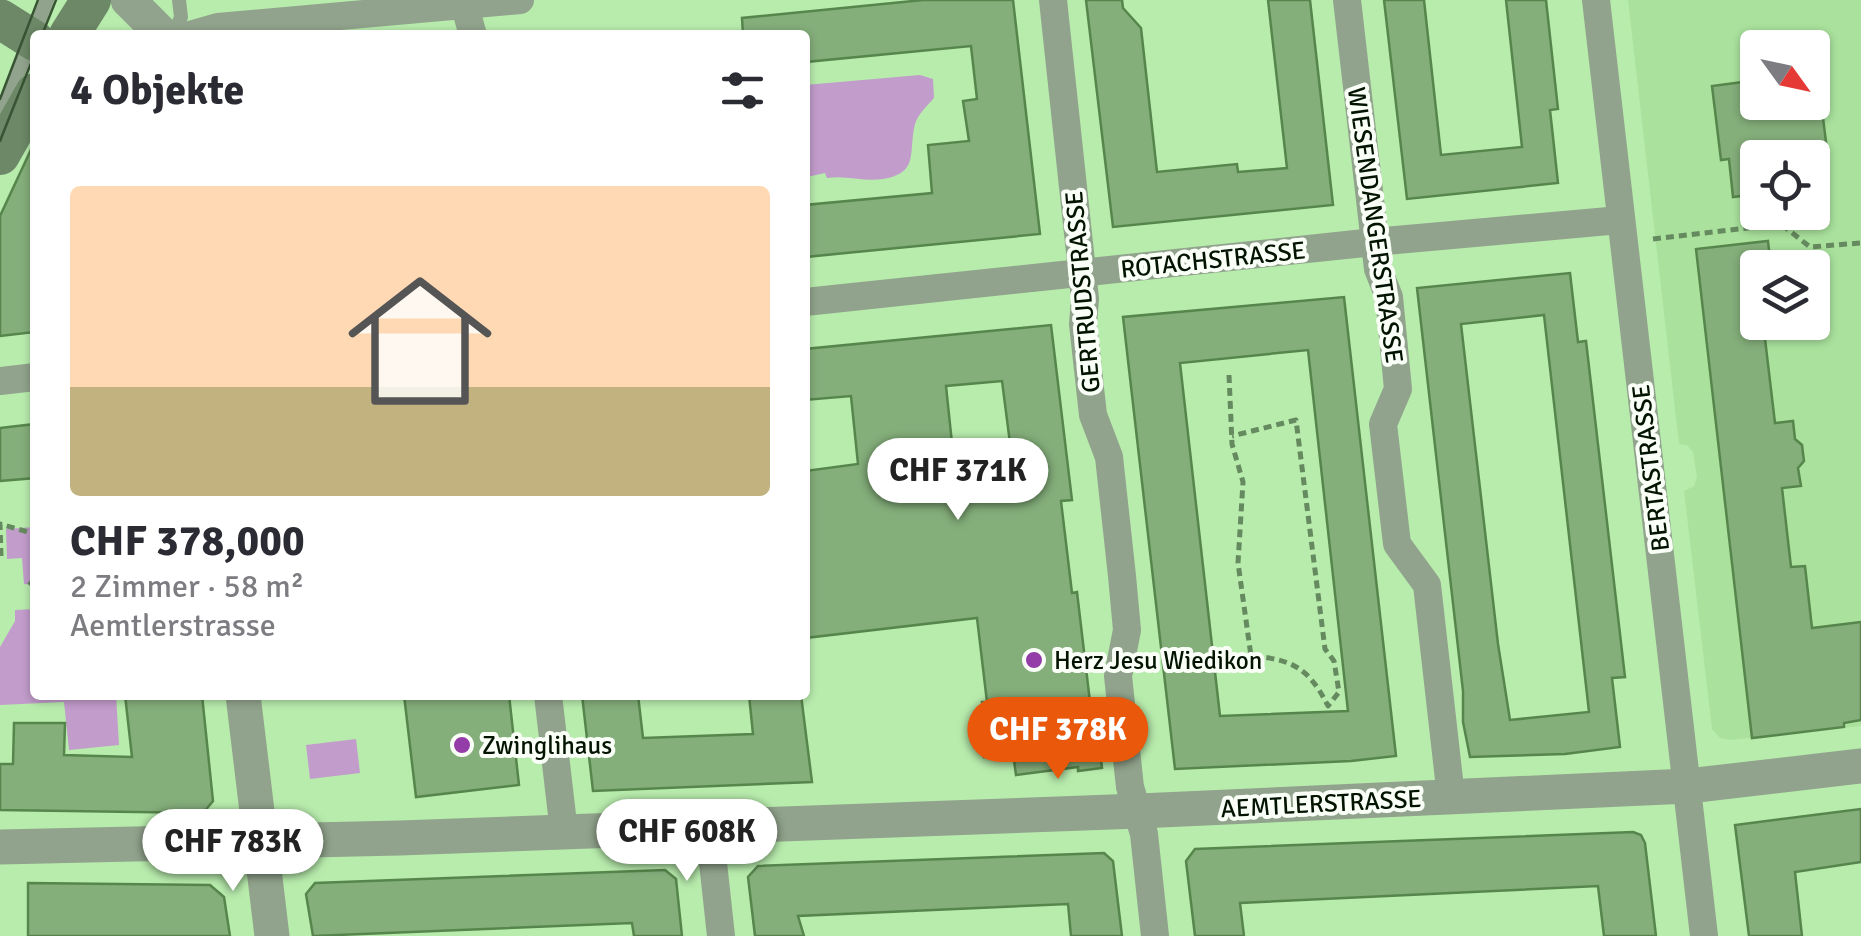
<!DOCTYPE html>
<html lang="de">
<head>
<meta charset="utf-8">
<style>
  :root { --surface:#fff; --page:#f7f7f7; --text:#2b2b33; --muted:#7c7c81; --line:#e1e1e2; --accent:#ea580c }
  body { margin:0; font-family:Signika,sans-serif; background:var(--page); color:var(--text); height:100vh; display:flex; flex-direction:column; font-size:38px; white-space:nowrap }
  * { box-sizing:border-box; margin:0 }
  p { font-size:32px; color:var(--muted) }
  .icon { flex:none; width:55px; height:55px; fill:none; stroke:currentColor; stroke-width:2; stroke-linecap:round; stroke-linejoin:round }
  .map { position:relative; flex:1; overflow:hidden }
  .details { position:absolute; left:30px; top:30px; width:780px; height:670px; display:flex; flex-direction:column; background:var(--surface); border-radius:10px; box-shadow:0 2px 8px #0004 }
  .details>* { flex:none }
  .needle { width:65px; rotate:123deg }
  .fabs { position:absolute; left:1740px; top:30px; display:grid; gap:20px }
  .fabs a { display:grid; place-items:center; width:90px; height:90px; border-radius:10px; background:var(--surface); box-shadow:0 2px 8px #0004; font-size:50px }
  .price { position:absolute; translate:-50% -85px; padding:0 22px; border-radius:35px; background:#fff; color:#222; font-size:32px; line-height:65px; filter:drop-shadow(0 2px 5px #0008) }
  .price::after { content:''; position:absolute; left:50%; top:60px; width:30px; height:22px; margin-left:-15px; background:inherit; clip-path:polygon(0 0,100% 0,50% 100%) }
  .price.active { background:var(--accent); color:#fff }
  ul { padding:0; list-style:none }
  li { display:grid; align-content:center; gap:20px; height:530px; padding:0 40px }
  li+li { border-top:2px solid var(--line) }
  li span { display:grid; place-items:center; height:310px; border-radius:10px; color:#555 }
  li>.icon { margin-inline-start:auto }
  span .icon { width:180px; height:180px; fill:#fffc; stroke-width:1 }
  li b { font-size:42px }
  h2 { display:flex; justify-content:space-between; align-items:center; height:120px; padding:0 40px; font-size:42px }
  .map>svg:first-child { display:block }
  .built { fill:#aae29d; fill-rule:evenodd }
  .green { fill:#c29ccb }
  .building { fill:#84ae7a; stroke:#57864c; stroke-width:2.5; fill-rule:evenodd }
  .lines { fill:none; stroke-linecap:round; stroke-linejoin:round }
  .path { stroke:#668a5f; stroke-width:5; stroke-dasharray:8 5; stroke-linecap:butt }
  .service { stroke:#91a38c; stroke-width:14 }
  .minor { stroke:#91a38c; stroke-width:28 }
  .tertiary { stroke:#91a38c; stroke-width:35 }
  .secondary { stroke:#6c8866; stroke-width:40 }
  .tram { stroke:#395434; stroke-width:2.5 }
  .poi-dot { fill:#943ca8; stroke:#f9fef7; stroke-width:4 }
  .labels { text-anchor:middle; stroke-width:8; stroke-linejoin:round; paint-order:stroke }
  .street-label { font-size:25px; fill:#021300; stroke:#f9fef7 }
  .poi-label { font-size:25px; fill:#021300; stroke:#f9fef7; text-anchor:start }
</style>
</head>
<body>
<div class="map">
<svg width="1861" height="936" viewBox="0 0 1861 936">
  <rect width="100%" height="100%" fill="#b8ecad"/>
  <path class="built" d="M1628 0H1861V726L1730 740 1720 738 1712 729 1684 491 1694 486 1697 477 1693 452 1687 445 1679 444ZM1758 48H1812V102H1758ZM1758 158H1812V212H1758ZM1758 268H1812V322H1758Z"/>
  <path class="green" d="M920 75 933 79 934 98C927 106 918 114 915 124 908 152 920 173 883 179 864 182 846 175 827 178L825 173 807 177 808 184 805 185V85Z
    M35 527V585L24 584 22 558 7 559 6 529Z
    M35 609V695H116L119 745 69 750 64 702 0 705V647L15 621V610Z
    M356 739 360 773 310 779 306 745Z"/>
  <path class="building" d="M923 0H1013L1040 234 805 257V205L932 193 928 145 969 141 963 101 977 99 971 46 805 62V35H743L742 18Z
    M1086 0H1122L1123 8 1141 28 1157 172 1237 164 1238 172 1287 168 1268 0H1310L1333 205 1113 227Z
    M1384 0H1424L1441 155 1522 147 1506 0H1546L1558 109 1550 110 1558 183 1407 199Z
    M1758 80V102H1814L1815 111 1822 110 1828 158H1758V194L1733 197 1729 159 1721 160 1712 86Z
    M35 141V332L0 336V216Z
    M1768 241 1771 268H1758V322H1763L1775 423 1793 421 1795 439 1802 445 1804 461 1798 468 1801 486 1782 488 1791 567 1805 566 1812 628 1861 622V720L1844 723V727L1752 738 1696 249Z
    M1570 273 1578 342 1586 341 1625 677 1612 678 1620 747 1565 754 1470 757 1463 722V691L1417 288ZM1544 315 1589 712 1510 720 1498 644 1461 324Z
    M1344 297 1396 756 1351 761 1175 769 1123 317ZM1308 350 1348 711 1220 716 1180 363Z
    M1051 325 1072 500 1061 501 1072 593 1077 592 1092 719H1096L1102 768 1078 771V767L1016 775 1013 753 984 757 979 716 984 715 982 702H987L977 618 805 638V471L858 464 851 396 805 400V349ZM1002 381 1010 443 999 444V448L953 453 946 386Z
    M35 424V478L0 481V428Z
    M125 695H202L213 801 203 813 0 810V764H13L14 723H65L64 755 132 757Z
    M404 695H509L519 785 416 797Z
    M582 695H638L643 738 753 734 749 695H801L812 782 593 791Z
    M1861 809V862L1795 872 1802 936H1749L1735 825Z
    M1633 832 1641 835 1645 843 1656 936H1604L1598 886 1240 903 1244 936H1195L1186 861 1195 849Z
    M1104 853 1113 861 1122 936H1071L1068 904 798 916 804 936H755L748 877 758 866Z
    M665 870 676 879 682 936H634L632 923 313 936 306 894 315 883Z
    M28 883 210 885 224 897 230 936H28Z"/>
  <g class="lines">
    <path class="path" d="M1653 239 1781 224 1810 247 1861 243
      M1229 375 1232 444 1243 482 1238 563 1251 656C1292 659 1309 668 1328 706L1339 692 1334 661 1325 649 1296 420 1232 436
      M1 556 0 524 35 534
      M29 585 35 579"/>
    <path class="service" d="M174 35 181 17 179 0
      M1 116 47 0"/>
    <path class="minor" d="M463 0 473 35
      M1053 0 1085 299 1083 324 1093 415 1109 457 1122 576 1127 630 1118 676 1130 787 1144 834 1155 936
      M1347 0 1378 269 1389 297 1398 389 1383 424 1397 544 1427 585 1451 797
      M1596 0 1704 936
      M190 35 218 27 520 0
      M805 302 1374 242 1620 220
      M0 381 35 377
      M548 695 564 832
      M709 826 721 936"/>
    <path class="tertiary" d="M128 0 163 35
      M243 695 272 936
      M0 847 400 838 1139 811 1688 786 1861 766"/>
    <path class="secondary" d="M0 19 35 41
      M69 35 91 0
      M0 155 35 93"/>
    <path class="tram" d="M42 35 56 0
      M0 99 38 0
      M0 141 35 53"/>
  </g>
  <g class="poi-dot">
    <circle cx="1034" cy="660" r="10"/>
    <circle cx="462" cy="745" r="10"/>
  </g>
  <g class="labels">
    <g class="street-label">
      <text transform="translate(1376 225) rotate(82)" y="9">WIESENDANGERSTRASSE</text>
      <text transform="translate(1213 259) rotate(-6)" y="9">ROTACHSTRASSE</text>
      <text transform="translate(1082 292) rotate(-95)" y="9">GERTRUDSTRASSE</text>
      <text transform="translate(1650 468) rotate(-97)" y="9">BERTASTRASSE</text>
      <text transform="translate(1321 803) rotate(-3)" y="9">AEMTLERSTRASSE</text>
    </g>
    <g class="poi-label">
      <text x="1054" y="669">Herz Jesu Wiedikon</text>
      <text x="482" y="754">Zwinglihaus</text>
    </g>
  </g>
</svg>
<div class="fabs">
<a><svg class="needle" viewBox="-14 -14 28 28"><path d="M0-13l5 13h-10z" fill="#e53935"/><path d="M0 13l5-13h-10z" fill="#7c7c81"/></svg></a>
<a><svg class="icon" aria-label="locate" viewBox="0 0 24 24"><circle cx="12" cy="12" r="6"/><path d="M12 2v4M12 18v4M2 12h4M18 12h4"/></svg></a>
<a><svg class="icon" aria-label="layers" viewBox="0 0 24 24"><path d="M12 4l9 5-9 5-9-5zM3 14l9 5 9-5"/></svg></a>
</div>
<b class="price" style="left:958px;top:523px">CHF 371K</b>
<b class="price active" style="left:1058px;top:782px">CHF 378K</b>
<b class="price" style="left:687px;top:884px">CHF 608K</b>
<b class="price" style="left:233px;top:894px">CHF 783K</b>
<section class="details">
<h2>4 Objekte<svg class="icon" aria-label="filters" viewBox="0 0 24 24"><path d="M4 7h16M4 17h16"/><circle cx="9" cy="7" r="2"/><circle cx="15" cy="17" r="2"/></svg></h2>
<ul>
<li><span style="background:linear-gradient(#ffd9b3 65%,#c2b280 0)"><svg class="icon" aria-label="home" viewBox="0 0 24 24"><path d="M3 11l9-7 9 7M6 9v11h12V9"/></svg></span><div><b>CHF 378,000</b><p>2 Zimmer · 58 m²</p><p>Aemtlerstrasse</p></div></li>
</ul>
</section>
</div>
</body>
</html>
